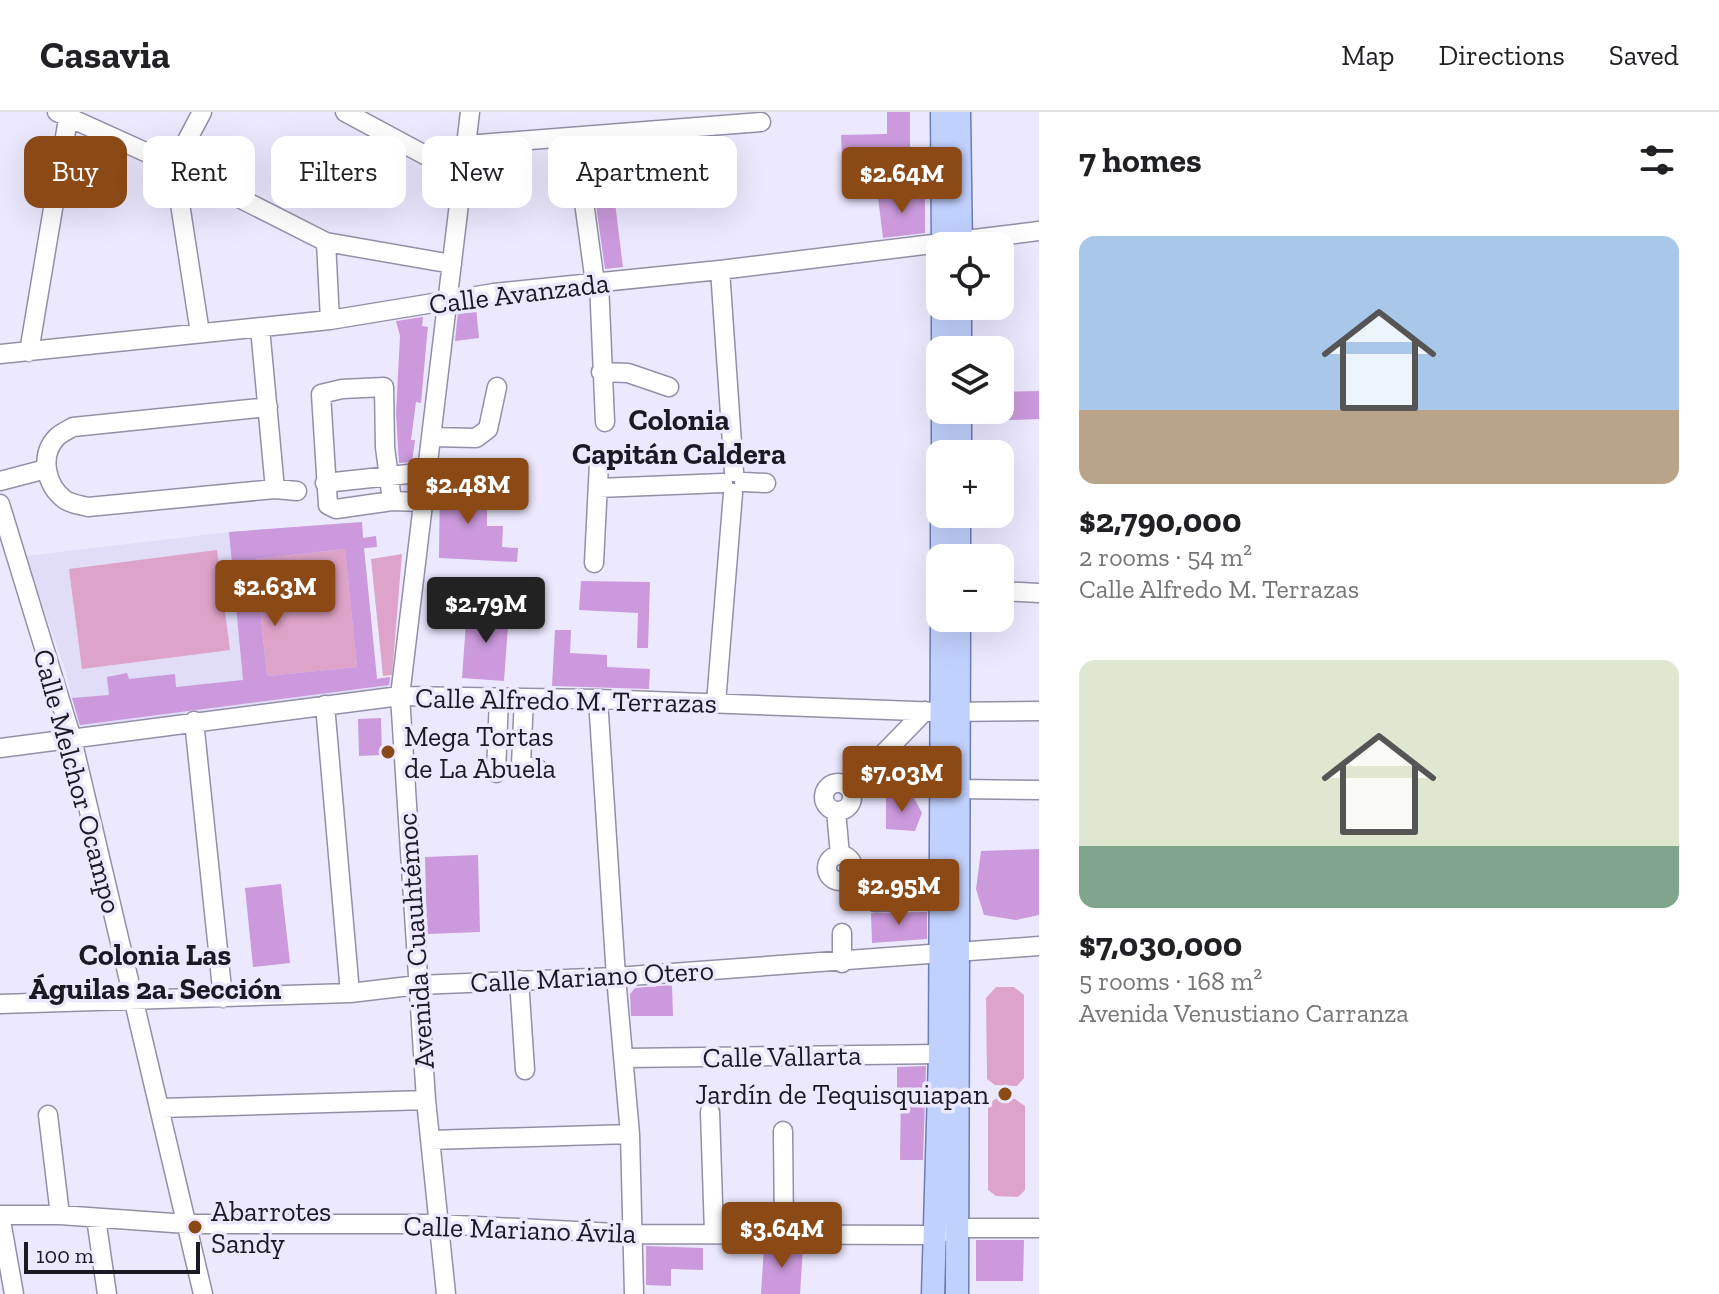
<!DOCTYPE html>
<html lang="en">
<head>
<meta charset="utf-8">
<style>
  :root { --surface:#fff; --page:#f2f2f2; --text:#202124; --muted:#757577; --line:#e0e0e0; --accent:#8a4915 }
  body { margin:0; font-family:"Zilla Slab",serif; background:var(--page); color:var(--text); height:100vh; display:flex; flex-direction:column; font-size:30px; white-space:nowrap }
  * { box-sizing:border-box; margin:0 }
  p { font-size:26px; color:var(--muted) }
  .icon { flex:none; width:44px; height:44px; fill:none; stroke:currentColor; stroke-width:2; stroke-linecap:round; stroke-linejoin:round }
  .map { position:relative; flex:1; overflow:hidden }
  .sheet { display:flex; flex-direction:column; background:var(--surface); width:680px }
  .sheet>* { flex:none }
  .banner { position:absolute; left:24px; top:24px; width:760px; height:72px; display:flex; gap:16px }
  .controls { position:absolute; left:926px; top:120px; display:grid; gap:16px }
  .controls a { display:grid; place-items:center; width:88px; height:88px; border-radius:16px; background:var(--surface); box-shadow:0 8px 32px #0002; font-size:40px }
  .scale { position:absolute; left:24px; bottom:20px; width:176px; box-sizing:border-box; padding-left:8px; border:4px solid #1b1a24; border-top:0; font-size:22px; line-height:28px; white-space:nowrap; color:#1b1a24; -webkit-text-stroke:6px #ece9ff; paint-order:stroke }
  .price { position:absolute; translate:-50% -68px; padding:0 18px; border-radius:8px; background:var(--accent); color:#fff; font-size:26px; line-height:52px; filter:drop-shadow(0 2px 4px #0008) }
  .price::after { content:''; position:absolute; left:50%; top:48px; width:24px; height:18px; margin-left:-12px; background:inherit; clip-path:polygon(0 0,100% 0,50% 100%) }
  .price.selected { background:#222; color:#fff }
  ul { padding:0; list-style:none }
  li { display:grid; align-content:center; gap:16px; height:424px; padding:0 40px }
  li span { display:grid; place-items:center; height:248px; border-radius:16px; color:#555 }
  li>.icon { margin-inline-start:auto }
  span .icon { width:144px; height:144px; fill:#fffc; stroke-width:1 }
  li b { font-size:34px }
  h2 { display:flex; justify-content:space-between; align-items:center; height:96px; padding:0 40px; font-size:34px }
  .chip { padding:0 28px; border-radius:16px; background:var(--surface); box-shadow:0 8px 32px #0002; font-size:28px; line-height:72px }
  .chip.selected { background:var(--accent); color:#fff }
  header { display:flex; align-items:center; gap:48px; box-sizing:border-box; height:112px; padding:0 40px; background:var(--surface); border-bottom:2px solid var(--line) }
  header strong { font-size:38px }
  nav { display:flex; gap:44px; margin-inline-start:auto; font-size:28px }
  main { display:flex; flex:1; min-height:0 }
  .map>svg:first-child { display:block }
  .built { fill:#e1dcf8 }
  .green { fill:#dea3c8 }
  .building { fill:#cb99dc; fill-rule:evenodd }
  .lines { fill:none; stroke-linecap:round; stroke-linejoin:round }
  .minor-casing { stroke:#938fa8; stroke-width:21 }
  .major-casing { stroke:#6c7db1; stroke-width:25 }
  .minor { stroke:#fff; stroke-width:18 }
  .major { stroke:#c1d1fe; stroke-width:22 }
  .poi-dot { fill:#8a4915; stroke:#ece9ff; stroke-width:3 }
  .labels { text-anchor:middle; stroke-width:7; stroke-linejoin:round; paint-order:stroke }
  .street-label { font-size:28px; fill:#1b1a24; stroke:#ece9ff }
  .poi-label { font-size:28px; fill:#1b1a24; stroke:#ece9ff; text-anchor:start }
  .neighbourhood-label { font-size:30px; font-weight:bold; fill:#1b1a24; stroke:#ece9ff }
</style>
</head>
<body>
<header>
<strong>Casavia</strong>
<nav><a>Map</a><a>Directions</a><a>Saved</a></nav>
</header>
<main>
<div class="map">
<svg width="1039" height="1182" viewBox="0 0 1039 1182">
  <rect width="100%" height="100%" fill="#ece9ff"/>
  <path class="built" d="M362 410 363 426 376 424 377 435 364 437 377 566 393 565 391 573 385 579 79 615 65 557 25 444 229 420Z"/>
  <path class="green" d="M345 437 357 555 267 564 255 447Z
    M217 438 230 538 82 557 69 457Z
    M402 442 392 563 383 564 371 447Z
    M996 875H1014L1024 883V966L1017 974 995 973 987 967 986 886Z
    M997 986 1015 987 1025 994V1078L1018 1085 996 1084 988 1078V992Z"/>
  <path class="building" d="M887 0H910V46L842 44 841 23 887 22Z
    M614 83 623 155 605 157 595 86Z
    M925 83V121L883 126 878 85Z
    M476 196 479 226 455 229 458 199Z
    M423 205 422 214 428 215 427 224 421 291 416 290 411 328H415L412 350 399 351 396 301 400 224 396 209Z
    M1039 279V307L989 309V298H1000V280Z
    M440 363H462L461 384 487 383V414H503L502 435 518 436 517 450 439 446Z
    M362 410 363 426 376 424 377 435 364 436 377 567 390 565 389 573 80 613 72 586 109 583 107 565 127 561 129 567 175 562 176 575 243 568 229 420ZM345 437 357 555 267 564 255 447Z
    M581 469 650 470 648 536H637L638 501 579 498Z
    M467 497 509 500 504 569 462 566Z
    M555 518H571L570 541 607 543V555L650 557 649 577 552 574Z
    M381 606 382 643 359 644 358 607Z
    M886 685 914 686 922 701 915 719 886 717Z
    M1039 737V803L1016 808 984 803 976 777 981 739Z
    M478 743 480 820 427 822 425 745Z
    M281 772 290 851 253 855 245 776Z
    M927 800V827L872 831 871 801Z
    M672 873 673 904H631L630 882 635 876Z
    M926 954 923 1048H900L901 978H897V955Z
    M976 1128H1024L1023 1169H976Z
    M646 1134 703 1136V1158L671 1157V1174L646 1173Z
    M764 1134 803 1135 800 1182H761Z"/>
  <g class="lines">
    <defs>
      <path id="minor" d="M57 0 174 53 326 130 452 152
        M345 0 462 63
        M466 33 761 10
        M584 90 595 171
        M326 130 330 208
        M720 158 734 360
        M599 170 605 310
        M260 216 275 377
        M200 221 174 53 202 0
        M29 240 68 7
        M0 242 330 208 494 181 720 158 1039 119
        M601 260 628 261 669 275
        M268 295 73 315C68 318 61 321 57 325 39 343 46 373 64 387 70 392 81 393 88 395L275 377 297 379
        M431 325 476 326 488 317 497 275
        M0 369 46 357
        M744 370 766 371
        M325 371 427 360
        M598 376 723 371
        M392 389 385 335 384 275 342 277 321 282 328 393 336 397 392 389 423 390
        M0 392 72 627 203 1182
        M594 451 599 351
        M1000 479 1039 481
        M524 586 521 653 537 656
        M598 587 616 865 630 1022 634 1182
        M716 591 733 381
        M325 593 350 881
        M194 609 223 886
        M0 636 400 584 598 587 941 600 1039 599
        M496 661 499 586
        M824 685a14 14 0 1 1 28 0a14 14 0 1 1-28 0Z
        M850 676 925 599
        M957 677 1039 678
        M836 699 840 743
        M827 756a13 13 0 1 1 26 0a13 13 0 1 1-26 0Z
        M849 765 875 790 940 787
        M842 821V851
        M519 868 525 958
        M0 892 350 881 418 873 616 865 1039 834
        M625 946 940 942
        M161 996 426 988
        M710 1000 714 1121
        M48 1003 60 1103
        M783 1019 784 1122
        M430 1028 630 1022
        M0 1103H60L187 1112H437L635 1122 934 1123 957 1116H1039
        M0 1103 14 1182
        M96 1106 107 1182
        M446 1182 426 988 400 584 470 0"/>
      <path id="major" d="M942 0 943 134
        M959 0 961 134
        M943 194V238
        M960 238V194
        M943 342V298
        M960 342V298
        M942 446V402
        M959 446V402
        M933 1182 940 942 942 506
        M957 1182 959 506"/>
    </defs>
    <use href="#minor" class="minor-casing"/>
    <use href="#major" class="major-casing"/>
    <use href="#minor" class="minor"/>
    <use href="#major" class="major"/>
  </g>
  <g class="poi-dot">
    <circle cx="388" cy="640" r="8"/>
    <circle cx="1005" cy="982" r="8"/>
    <circle cx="195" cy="1115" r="8"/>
  </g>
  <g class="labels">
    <g class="street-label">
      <text transform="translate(519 181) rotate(-7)" y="10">Calle Avanzada</text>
      <text transform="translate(566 588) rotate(1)" y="10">Calle Alfredo M. Terrazas</text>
      <text transform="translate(78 669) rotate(75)" y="10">Calle Melchor Ocampo</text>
      <text transform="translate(415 829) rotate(-94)" y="10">Avenida Cuauhtémoc</text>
      <text transform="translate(592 864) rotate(-3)" y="10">Calle Mariano Otero</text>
      <text transform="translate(782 944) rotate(-1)" y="10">Calle Vallarta</text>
      <text transform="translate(520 1117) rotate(2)" y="10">Calle Mariano Ávila</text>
    </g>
    <g class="poi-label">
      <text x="404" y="634">Mega Tortas<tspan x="404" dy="32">de La Abuela</tspan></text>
      <text x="989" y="992" text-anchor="end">Jardín de Tequisquiapan</text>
      <text x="211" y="1109">Abarrotes<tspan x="211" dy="32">Sandy</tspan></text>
    </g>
    <g class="neighbourhood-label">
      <text x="679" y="318">Colonia<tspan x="679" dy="34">Capitán Caldera</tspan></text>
      <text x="155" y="853">Colonia Las<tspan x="155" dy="34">Águilas 2a. Sección</tspan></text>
    </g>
  </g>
</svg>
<div class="controls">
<a><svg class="icon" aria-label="locate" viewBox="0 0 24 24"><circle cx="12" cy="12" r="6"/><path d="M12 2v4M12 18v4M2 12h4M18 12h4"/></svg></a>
<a><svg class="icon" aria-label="layers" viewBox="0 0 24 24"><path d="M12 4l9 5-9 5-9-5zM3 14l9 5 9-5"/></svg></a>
<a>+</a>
<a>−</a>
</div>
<div class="scale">100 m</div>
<b class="price" style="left:902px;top:103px">$2.64M</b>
<b class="price" style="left:468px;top:414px">$2.48M</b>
<b class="price" style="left:275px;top:516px">$2.63M</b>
<b class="price selected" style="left:486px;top:533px">$2.79M</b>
<b class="price" style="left:902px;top:702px">$7.03M</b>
<b class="price" style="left:899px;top:815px">$2.95M</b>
<b class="price" style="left:782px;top:1158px">$3.64M</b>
<div class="banner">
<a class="chip selected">Buy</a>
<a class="chip">Rent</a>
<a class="chip">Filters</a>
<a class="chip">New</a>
<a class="chip">Apartment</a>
</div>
</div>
<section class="sheet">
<h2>7 homes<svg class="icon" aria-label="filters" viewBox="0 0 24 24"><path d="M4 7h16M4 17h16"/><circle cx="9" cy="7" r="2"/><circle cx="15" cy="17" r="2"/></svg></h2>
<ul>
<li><span style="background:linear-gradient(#a9c7e8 70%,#b9a48a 0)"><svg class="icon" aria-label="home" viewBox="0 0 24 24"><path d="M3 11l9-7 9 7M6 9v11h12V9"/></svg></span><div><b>$2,790,000</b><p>2 rooms · 54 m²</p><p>Calle Alfredo M. Terrazas</p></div></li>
<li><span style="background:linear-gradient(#dfe7d0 75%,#7fa58c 0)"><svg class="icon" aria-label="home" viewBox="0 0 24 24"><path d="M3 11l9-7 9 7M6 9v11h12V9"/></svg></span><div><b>$7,030,000</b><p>5 rooms · 168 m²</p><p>Avenida Venustiano Carranza</p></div></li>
</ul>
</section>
</main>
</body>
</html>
